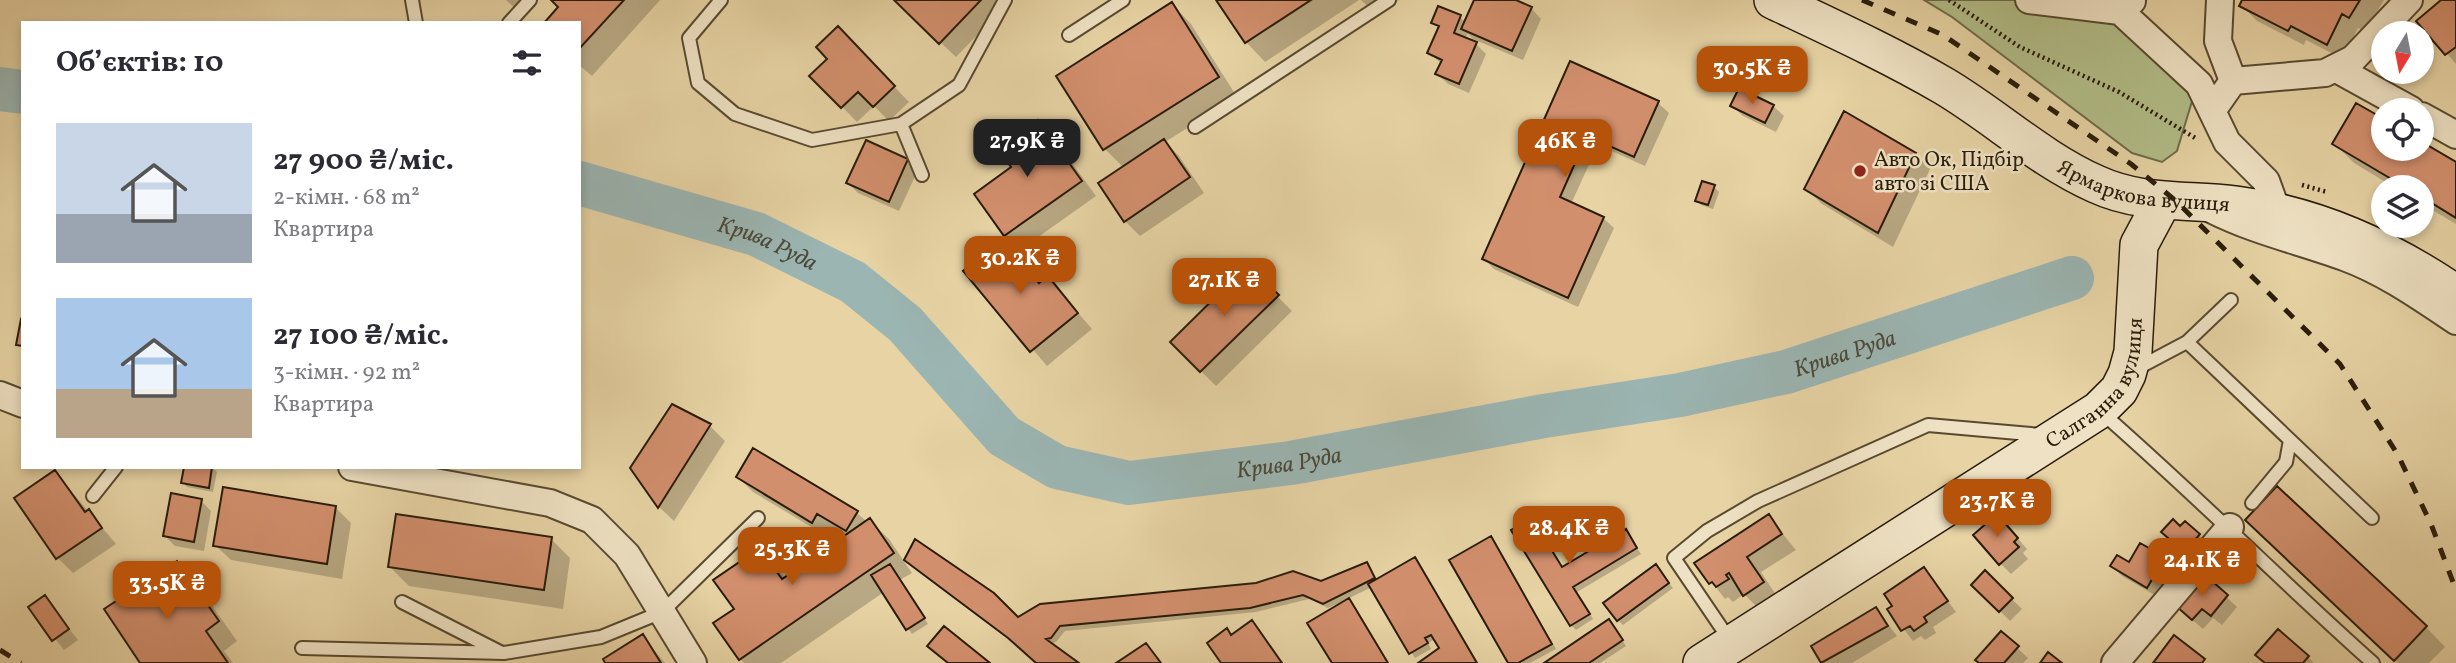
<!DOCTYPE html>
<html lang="uk">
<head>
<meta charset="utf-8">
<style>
  :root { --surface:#fff; --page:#f2f2f3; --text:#2b2b33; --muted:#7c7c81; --accent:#b45309 }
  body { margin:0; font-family:Vollkorn,serif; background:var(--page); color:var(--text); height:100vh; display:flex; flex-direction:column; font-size:26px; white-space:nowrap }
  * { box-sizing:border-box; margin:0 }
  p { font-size:23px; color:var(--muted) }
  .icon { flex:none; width:38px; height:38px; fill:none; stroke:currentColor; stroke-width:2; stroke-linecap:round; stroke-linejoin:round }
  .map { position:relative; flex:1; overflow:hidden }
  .side { position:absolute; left:21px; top:21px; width:560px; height:448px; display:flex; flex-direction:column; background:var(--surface); border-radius:0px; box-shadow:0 4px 10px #0003 }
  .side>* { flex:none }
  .needle { width:46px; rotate:190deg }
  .controls { position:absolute; left:2371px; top:21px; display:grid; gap:14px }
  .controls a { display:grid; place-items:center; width:63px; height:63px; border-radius:50%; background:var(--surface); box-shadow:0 4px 10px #0003; font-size:35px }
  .price { position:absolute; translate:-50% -60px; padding:0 16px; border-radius:14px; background:var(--accent); color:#fff; font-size:23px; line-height:46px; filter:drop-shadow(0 2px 4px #0008) }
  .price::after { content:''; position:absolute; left:50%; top:42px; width:21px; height:16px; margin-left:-10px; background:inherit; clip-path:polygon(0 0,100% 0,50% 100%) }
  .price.active { background:#222; color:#fff }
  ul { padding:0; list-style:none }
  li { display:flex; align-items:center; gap:21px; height:175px; padding:0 35px }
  li span { display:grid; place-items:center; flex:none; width:196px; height:140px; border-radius:0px; color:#555 }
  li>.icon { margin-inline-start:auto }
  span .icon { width:84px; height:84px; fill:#fffc; stroke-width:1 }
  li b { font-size:30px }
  h2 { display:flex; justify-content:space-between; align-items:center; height:84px; padding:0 35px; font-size:30px }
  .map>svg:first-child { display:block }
  .green { fill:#b2bd88; stroke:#6e6c49; stroke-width:2 }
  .shadow { fill:#0003 }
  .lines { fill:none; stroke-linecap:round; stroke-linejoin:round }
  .river { stroke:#9bb5b2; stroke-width:44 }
  .building { fill:#d28f6d; stroke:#291c0a; stroke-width:2 }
  .lane-casing { stroke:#584a30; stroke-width:16 }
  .street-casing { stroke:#584a30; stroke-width:30 }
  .secondary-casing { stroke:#291c0a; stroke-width:40 }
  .path { stroke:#291c0a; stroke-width:4.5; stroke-dasharray:2 3.5; stroke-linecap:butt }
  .lane { stroke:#efe2c4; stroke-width:12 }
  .street { stroke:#efe2c4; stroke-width:26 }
  .secondary { stroke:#efe2c4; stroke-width:37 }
  .rail { stroke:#291c0a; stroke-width:5; stroke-dasharray:12 12; stroke-linecap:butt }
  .poi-dot { fill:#8f2418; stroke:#efe2c4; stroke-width:2.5 }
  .labels { text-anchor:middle; stroke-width:5; stroke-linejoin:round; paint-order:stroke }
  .poi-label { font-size:21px; fill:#291c0a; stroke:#efe2c4; text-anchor:start }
  .street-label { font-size:21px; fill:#291c0a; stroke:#efe2c4 }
  .water-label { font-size:23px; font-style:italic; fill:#4b4a3c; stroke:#efe2c4 }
</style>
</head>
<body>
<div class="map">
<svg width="2456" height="663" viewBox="0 0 2456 663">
  <rect width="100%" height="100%" fill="#e7d3a4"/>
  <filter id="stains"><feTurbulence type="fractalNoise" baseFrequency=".00286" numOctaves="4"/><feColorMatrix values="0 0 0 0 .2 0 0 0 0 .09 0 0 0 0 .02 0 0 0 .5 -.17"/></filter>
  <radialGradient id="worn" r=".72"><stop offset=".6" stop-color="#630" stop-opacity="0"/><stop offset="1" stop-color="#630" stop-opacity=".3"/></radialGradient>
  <path class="green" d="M1924 0H2017L2121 18 2196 88 2177 151 2162 162 2132 153 1952 17Z"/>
  <path class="shadow" d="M506 0H528L518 11Z
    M553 0H660L592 76 579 65V23Z
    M896 0H1011L956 57Z
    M1218 0H1359L1265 62 1246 42Z
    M1361 0H1399L1377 15Z
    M1476 0H1511L1531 8 1541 19 1523 60 1473 39 1468 34 1465 39 1476 44 1486 54 1469 93 1448 84 1437 74 1442 64 1429 53 1439 29 1433 22 1460 17 1466 23Z
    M2244 0H2384L2365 32 2358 28 2343 59 2306 40 2304 45 2257 21 2241 5Z
    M2444 0H2456V64L2419 21Z
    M1172 4 1191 24 1237 97 1165 142 1179 156 1204 193 1140 236 1125 221 1124 168 1105 149Z
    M853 44 909 102 889 121 874 106 857 122 812 76Z
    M1571 63 1658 103 1669 113 1645 166 1598 145 1571 204 1603 218 1614 228 1578 307 1494 269 1484 259Z
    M1732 106H1773L1784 116 1776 132 1743 116Z
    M1038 122 1053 137 1096 196 1020 250 1005 235 976 194 1013 167Z
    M2335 144 2384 149H2422V144L2456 164V224L2422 204V187H2394L2354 163Z
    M1915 154 1930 169 1893 247 1822 204 1806 189Z
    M907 160 918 170 899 211 858 193 848 183Z
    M1714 187 1719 192 1713 209 1701 205 1697 200Z
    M1003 241 1041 284 1048 278 1092 329 1047 366 966 271Z
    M1248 267 1292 311 1216 386 1172 342Z
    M673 406 710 426 725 441 674 521 659 507 632 467Z
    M754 450 857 513 867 522 869 520 889 539 912 573 900 580 928 624 912 634 884 592 781 663H744L740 659 736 610 760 550 786 578 847 536 833 528 828 537 753 492 738 477Z
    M212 467 217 472 213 492 187 487 183 482Z
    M55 472 116 544 73 573 58 558 16 499Z
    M201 501 211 511 204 551 175 546 165 536Z
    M336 508 351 523 342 579 231 560 215 545Z
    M1769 517 1796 550 1761 572 1778 598 1760 610 1744 594 1733 602 1728 597 1725 599 1697 563Z
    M1531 520 1563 569 1625 531 1641 554 1577 592 1593 619 1576 630 1571 625Z
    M2185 523 2209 545 2189 569 2174 556 2180 528Z
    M2007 526 2027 549 2023 553 2028 559 2011 574 2000 563Z
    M1491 538 1556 649 1530 663H1510Z
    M551 539 570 558 563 609 409 586 390 567Z
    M2266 539 2426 627 2445 647 2429 663H2398Z
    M2141 545 2164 559 2174 569 2158 597 2122 576 2112 566 2130 565Z
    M1415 559 1477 663H1420L1441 649 1435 639 1428 643 1431 649 1415 658 1372 587 1347 599 1388 663H1334L1341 602 1328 608 1309 599 1256 612 1065 631 1056 642 1049 644 1076 663H1038L1018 619 1321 583 1367 564 1377 581Z
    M177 563 196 583 237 641 224 651 233 663H142Z
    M1924 569 1956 612 1933 627 1936 633 1925 640 1921 636 1913 641 1889 610Z
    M1660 571 1673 588 1623 625 1618 620Z
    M1985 573 2022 609 2010 621 1974 585Z
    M2204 576 2237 607 2222 625 2213 618 2203 629 2188 616Z
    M45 598 78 640 64 650 31 608Z
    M1876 609 1897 636 1852 663H1823L1813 647Z
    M1613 626 1626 646 1600 663H1547Z
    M2279 631 2308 657 2314 663H2266Z
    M2001 633 2028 658 2023 663H1981Z
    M642 636 665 663H608Z"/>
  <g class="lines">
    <g class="river">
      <path d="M0 89 23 92"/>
      <path id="s1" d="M579 183 756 234 853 282 905 324 1004 436 1057 467 1129 483 1291 463 1544 416 1680 395 1786 372 2072 278"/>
    </g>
  </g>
  <path class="building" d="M551 0H624L579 49V23H544L558 7Z
    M894 0H981L939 44Z
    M1216 0H1311L1245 43Z
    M1474 0H1516L1532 7 1512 51 1461 29Z
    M2242 0H2360L2349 18 2342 14 2327 45 2291 26 2288 31 2239 6Z
    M2441 0H2456V47L2445 55 2416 21Z
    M1172 2 1219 77 1103 150 1056 76Z
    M1438 6 1461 15 1454 33 1477 42 1459 84 1435 74 1442 60 1427 53 1439 26 1431 23Z
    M838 26 895 86 873 107 858 92 841 108 809 76 827 59 816 47Z
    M1570 61 1659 101 1634 157 1587 136 1560 197 1604 217 1568 298 1482 259Z
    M1739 88 1774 105 1765 123 1730 106Z
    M2356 103 2384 119V149H2422V142L2456 162V218L2422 197V187H2405L2332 144Z
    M1844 111 1916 153 1878 233 1804 189Z
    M1038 120 1082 181 1004 236 974 194 1011 167 998 149Z
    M1164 139 1190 177 1124 222 1098 183Z
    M866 140 908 159 889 202 846 183Z
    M1702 181 1715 185 1708 205 1695 201Z
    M1003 239 1039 283 1048 276 1078 313 1030 352 963 271Z
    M1248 265 1279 295 1200 372 1170 342Z
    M21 319 23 320V346L16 345Z
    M672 404 711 424 658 508 630 468Z
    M753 448 858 511 846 531 817 514 812 523 736 477Z
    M184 467H212L209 488 181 483Z
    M55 470 85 512 89 509 102 528 56 559 14 498Z
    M2277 486 2427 626 2394 661 2245 520Z
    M223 487 336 506 327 564 213 546Z
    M171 493 202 499 194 542 163 536Z
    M396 514 552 537 544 590 388 567Z
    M1769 514 1782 534 1747 557 1764 582 1743 596 1729 573 1726 575 1729 579 1716 587 1712 582 1709 584 1694 563Z
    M1997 514 2018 538 2014 542 2019 547 1999 565 1973 535Z
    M870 518 894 553 739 660 713 623 734 609 713 580 760 548 782 579Z
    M1532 518 1562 567 1626 529 1637 548 1573 587 1590 614 1570 626 1511 530Z
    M2173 519 2180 526 2185 521 2200 534 2178 560 2162 546 2168 538 2161 532Z
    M1491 536 1552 644 1518 663H1508L1449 560Z
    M915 539 994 593 1018 617 1040 604 1256 583 1293 571 1321 581 1367 562 1375 578 1323 604 1303 595 1250 608 1060 626 1051 638 1046 639 1079 663H1036L1008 638 904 560Z
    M2140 543 2165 557 2147 588 2110 566 2117 555 2129 562Z
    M1415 557 1477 663H1418L1439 648 1431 635 1425 638 1428 643 1409 654 1368 584Z
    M177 561 219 621 206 631 228 663H140L104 609Z
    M890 564 925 618 906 630 871 575Z
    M1656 564 1669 583 1617 621 1603 603Z
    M1924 567 1948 601 1924 617 1927 622 1914 631 1910 626 1901 631 1887 609 1892 606 1884 594Z
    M1985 570 2013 598 1999 612 1971 585Z
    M2204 574 2228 595 2211 616 2202 609 2192 620 2176 606Z
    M45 595 69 629 52 641 28 607Z
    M1349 598 1388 663H1332L1307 623Z
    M1876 607 1888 626 1821 663 1811 646Z
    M1609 619 1623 640 1589 663H1544Z
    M1252 620 1282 663H1221L1207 643 1227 628 1231 635Z
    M944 626 990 663H948L927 646Z
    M2278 629 2309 656 2303 663H2265L2255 655Z
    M2001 631 2019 646 2004 663H1979L1975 660Z
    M643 634 661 663H605L603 659Z
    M2174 635 2205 659 2202 663H2153Z
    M1146 643 1161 663H1116Z
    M2048 652 2062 663H2040Z"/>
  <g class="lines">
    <defs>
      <path id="lane" d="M412 0 416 23
        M721 0 689 38 698 83 735 114 812 140 901 124 959 85 1005 0
        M509 23 530 0
        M1069 35 1123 0
        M901 124 922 175
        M1195 127 1389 0
        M2187 342 2372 518
        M2136 369 2187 342 2231 300
        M2101 412C2194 493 2281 581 2373 663
        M93 496 116 467
        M2252 503 2286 462 2290 440
        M402 602 500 652
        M1731 642 1674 558 1707 531 1758 501 1928 425 2041 435
        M302 648 504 653 601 637 662 612 758 518"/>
      <path id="street" d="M2029 0 2120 11 2132 1
        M2220 0 2218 41 2233 81
        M2120 11 2199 84 2227 142 2266 181 2277 211
        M2335 68 2411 110
        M2212 111 2233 81 2325 73 2353 59 2409 0
        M2422 116 2456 135
        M2213 210C2255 231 2300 241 2344 257 2385 272 2420 297 2456 321
        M0 395 23 404
        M352 467 550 503 592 520 627 555 693 663
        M2115 663 2230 527"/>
      <g id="secondary">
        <path id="s2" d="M1773 0C1830 27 1889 54 1944 86 1996 117 2040 159 2096 184 2141 205 2188 199 2236 205 2316 215 2390 249 2456 294"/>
        <path id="s3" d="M1702 663 2099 410 2119 390 2127 374 2133 352 2139 245 2162 202"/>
      </g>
    </defs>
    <use href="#lane" class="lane-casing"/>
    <use href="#street" class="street-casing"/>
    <use href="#secondary" class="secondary-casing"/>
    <path class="path" d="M1949 0 2020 47 2119 92 2197 139
      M2302 185 2327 192"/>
    <use href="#lane" class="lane"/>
    <use href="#street" class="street"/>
    <use href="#secondary" class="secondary"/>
    <path class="rail" d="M1862 0 1943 35 2131 164 2176 201 2340 364 2398 455 2431 524 2456 590
      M0 650 21 663"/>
  </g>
  <circle class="poi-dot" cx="1860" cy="171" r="7"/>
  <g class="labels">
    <g class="poi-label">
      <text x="1874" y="166">Авто Ок, Підбір<tspan x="1874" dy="24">авто зі США</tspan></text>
    </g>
    <g class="street-label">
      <text dy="7" stroke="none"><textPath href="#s2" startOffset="420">Ярмаркова вулиця</textPath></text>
      <text dy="7" stroke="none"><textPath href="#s3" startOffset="492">Салганна вулиця</textPath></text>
    </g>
    <g class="water-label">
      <text dy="8" stroke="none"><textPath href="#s1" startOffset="198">Крива Руда</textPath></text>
      <text dy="8" stroke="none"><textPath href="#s1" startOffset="1372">Крива Руда</textPath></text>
      <text dy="8" stroke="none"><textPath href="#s1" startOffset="805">Крива Руда</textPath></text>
    </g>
  </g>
  <rect width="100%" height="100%" filter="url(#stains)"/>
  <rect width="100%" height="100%" fill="url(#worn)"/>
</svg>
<div class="controls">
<a><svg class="needle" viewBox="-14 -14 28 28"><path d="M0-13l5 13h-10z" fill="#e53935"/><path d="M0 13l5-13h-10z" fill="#7c7c81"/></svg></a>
<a><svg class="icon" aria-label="locate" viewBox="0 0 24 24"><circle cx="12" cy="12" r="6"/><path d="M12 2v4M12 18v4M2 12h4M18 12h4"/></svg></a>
<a><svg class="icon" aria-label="layers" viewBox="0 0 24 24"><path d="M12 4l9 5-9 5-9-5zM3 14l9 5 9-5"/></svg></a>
</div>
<b class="price" style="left:1752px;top:106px">30.5K ₴</b>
<b class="price active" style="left:1027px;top:179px">27.9K ₴</b>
<b class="price" style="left:1565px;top:179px">46K ₴</b>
<b class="price" style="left:1020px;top:296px">30.2K ₴</b>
<b class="price" style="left:1224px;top:318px">27.1K ₴</b>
<b class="price" style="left:1997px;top:539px">23.7K ₴</b>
<b class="price" style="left:1569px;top:566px">28.4K ₴</b>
<b class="price" style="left:792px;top:587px">25.3K ₴</b>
<b class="price" style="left:2202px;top:598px">24.1K ₴</b>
<b class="price" style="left:167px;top:621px">33.5K ₴</b>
<section class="side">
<h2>Об’єктів: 10<svg class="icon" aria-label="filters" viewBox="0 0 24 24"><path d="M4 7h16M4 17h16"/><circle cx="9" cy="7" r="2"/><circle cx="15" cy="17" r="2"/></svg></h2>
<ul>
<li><span style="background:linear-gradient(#c9d6e8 65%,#9aa5b1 0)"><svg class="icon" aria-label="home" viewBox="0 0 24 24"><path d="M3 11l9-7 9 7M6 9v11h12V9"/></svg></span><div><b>27 900 ₴/міс.</b><p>2-кімн. · 68 m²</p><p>Квартира</p></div></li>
<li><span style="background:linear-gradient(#a9c7e8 65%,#b9a48a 0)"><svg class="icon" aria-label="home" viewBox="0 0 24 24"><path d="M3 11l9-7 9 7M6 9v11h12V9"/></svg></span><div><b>27 100 ₴/міс.</b><p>3-кімн. · 92 m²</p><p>Квартира</p></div></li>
</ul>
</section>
</div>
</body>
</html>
